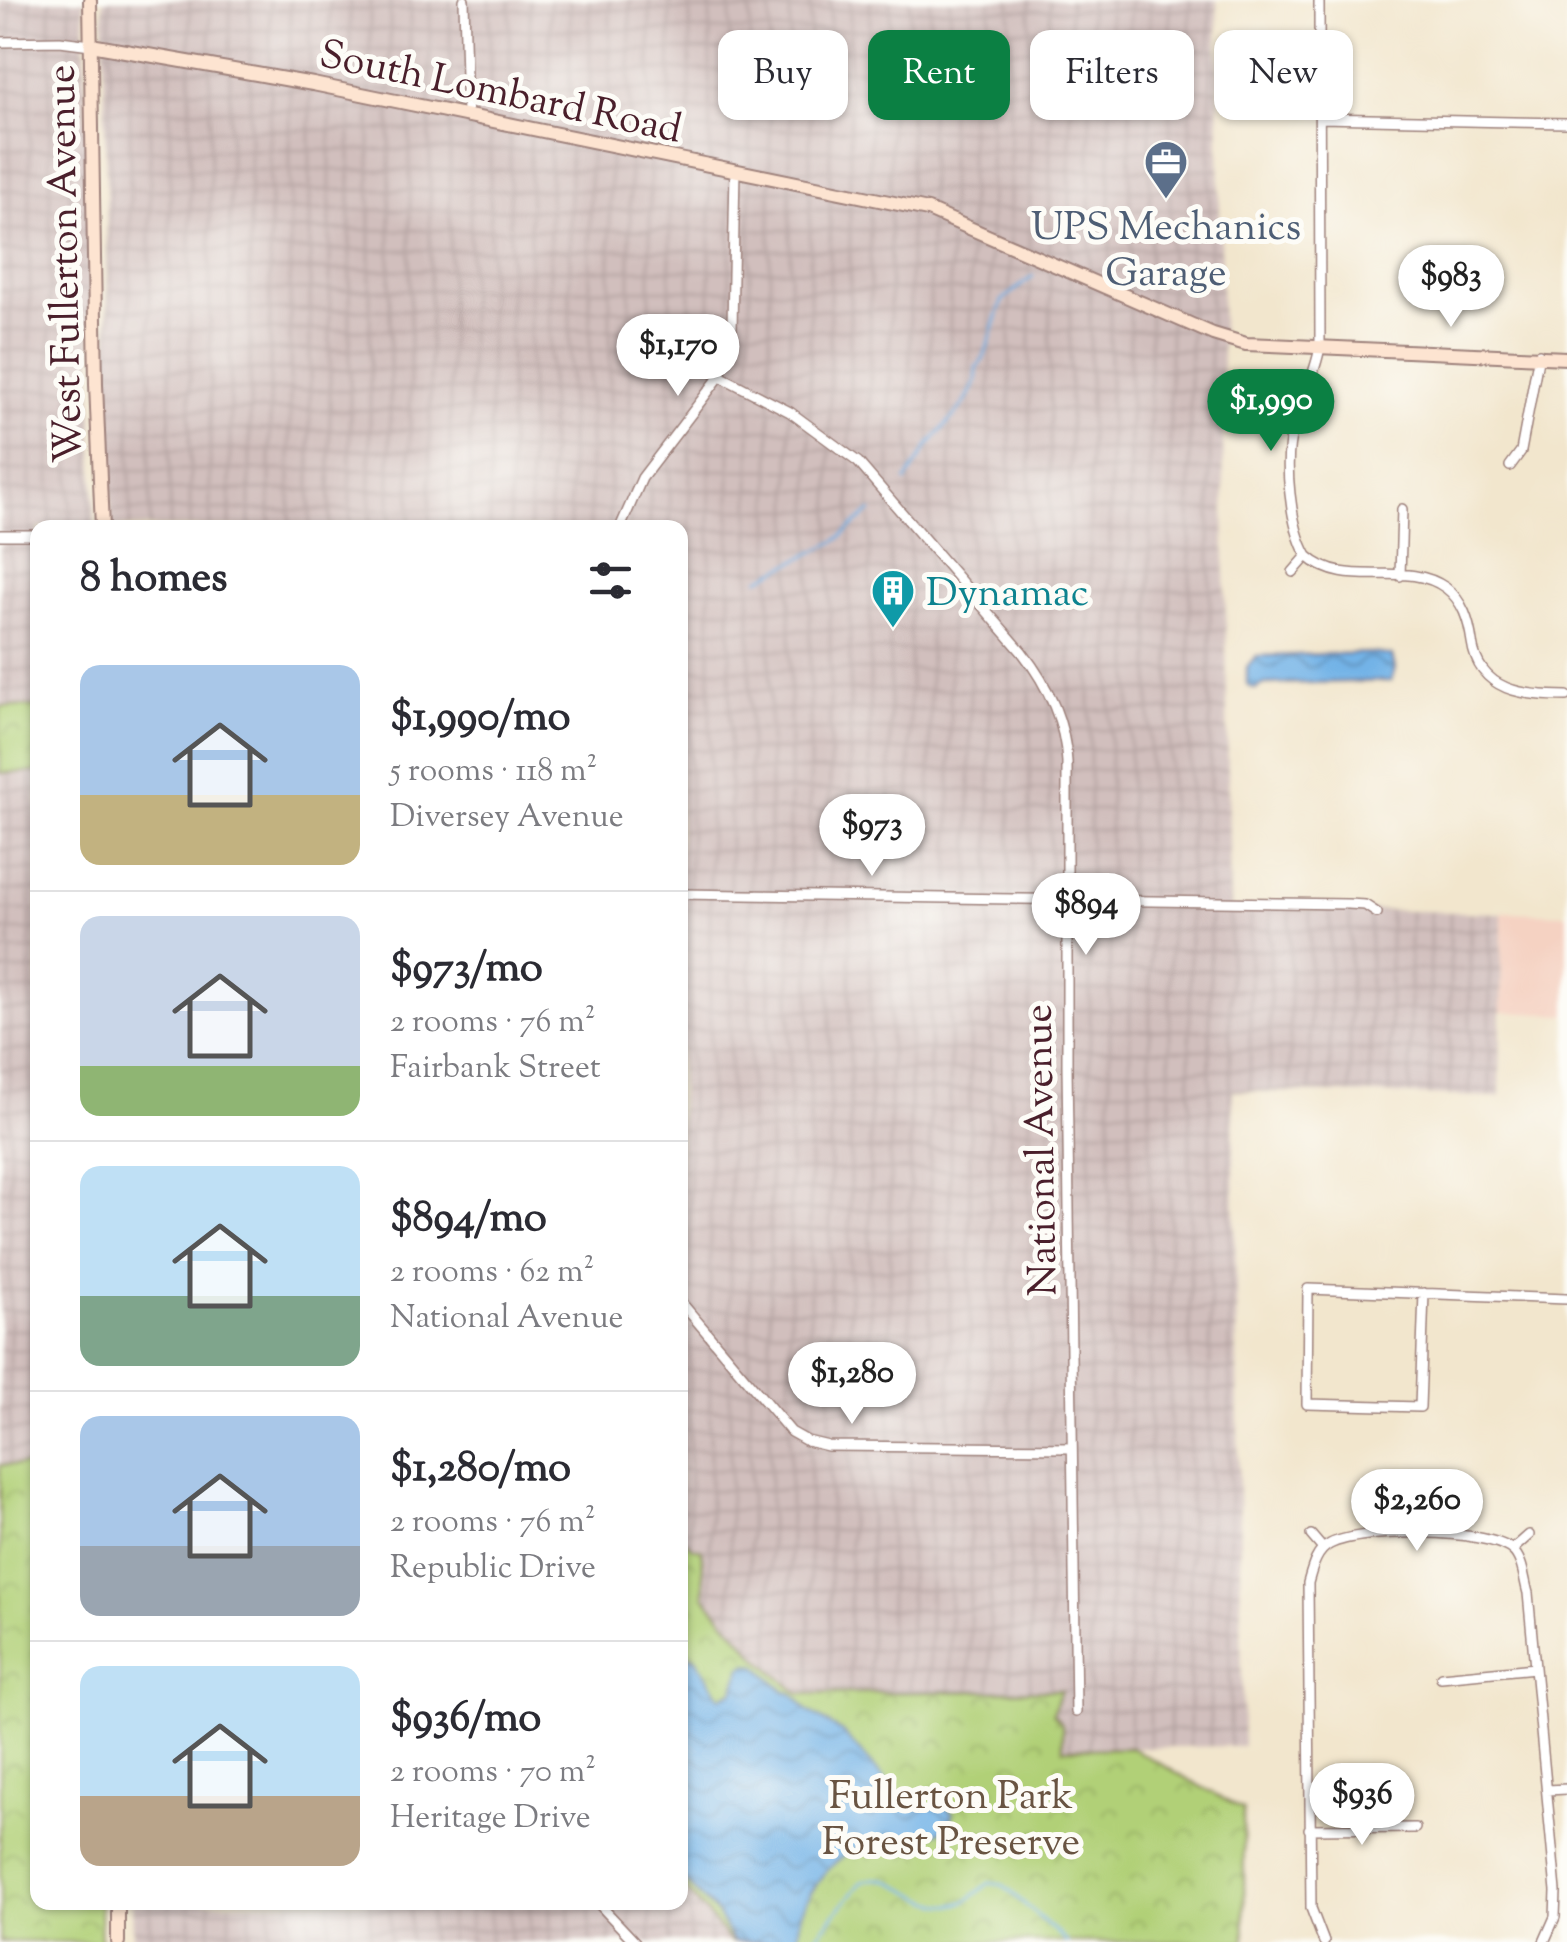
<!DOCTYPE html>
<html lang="en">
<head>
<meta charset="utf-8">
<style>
  :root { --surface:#fff; --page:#f2f2f3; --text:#2b2b33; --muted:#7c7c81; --line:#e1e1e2; --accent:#0b8043 }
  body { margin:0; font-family:"Sorts Mill Goudy",serif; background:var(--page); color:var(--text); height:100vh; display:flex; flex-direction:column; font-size:38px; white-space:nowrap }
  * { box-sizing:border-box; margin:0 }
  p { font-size:32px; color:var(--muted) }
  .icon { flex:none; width:55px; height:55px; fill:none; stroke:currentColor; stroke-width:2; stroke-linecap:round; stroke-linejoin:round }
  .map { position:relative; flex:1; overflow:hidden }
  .details { position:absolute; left:30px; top:520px; width:658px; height:1390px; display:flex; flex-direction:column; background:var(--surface); border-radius:20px; box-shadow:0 2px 8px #0004 }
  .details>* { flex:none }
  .top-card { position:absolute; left:718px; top:30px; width:698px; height:90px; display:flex; gap:20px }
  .price { position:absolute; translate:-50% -85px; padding:0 22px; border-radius:35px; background:#fff; color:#222; font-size:32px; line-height:65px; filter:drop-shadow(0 2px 5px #0008) }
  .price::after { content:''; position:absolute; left:50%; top:60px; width:30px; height:22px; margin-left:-15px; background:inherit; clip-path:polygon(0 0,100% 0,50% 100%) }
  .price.current { background:var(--accent); color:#fff }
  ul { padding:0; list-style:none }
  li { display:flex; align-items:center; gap:30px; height:250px; padding:0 50px }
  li+li { border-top:2px solid var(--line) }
  li span { display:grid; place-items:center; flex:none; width:280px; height:200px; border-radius:20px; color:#555 }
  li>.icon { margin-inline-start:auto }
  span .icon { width:120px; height:120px; fill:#fffc; stroke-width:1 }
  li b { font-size:42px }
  h2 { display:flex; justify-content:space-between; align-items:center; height:120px; padding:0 50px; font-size:42px }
  .pill { padding:0 35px; border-radius:20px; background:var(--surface); box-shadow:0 2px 8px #0004; font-size:35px; line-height:90px }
  .pill.current { background:var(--accent); color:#fff }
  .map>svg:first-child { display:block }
  .built { fill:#f5d2c2 }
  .industrial { fill:url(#industrial-grid) }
  .park { fill:url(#park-crowns); stroke:#7e7851; stroke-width:2.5 }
  .water { fill:url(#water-waves); stroke:#5e6989; stroke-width:2.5 }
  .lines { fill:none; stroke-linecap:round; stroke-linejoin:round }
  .stream { stroke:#73b3e7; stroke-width:2.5 }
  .street-casing { stroke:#9e827c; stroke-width:12 }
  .secondary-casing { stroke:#9e827c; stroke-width:16 }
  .street { stroke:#fff; stroke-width:9 }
  .secondary { stroke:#fde4d1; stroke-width:12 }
  .labels { text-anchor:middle; stroke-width:10; stroke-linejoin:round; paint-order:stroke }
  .street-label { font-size:40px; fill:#4a1f2b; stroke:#fdfcf7 }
  .service-label { font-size:40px; fill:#4e5e75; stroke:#fdfcf7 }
  .culture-label { font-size:40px; fill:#0d838f; stroke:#fdfcf7; text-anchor:start }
  .park-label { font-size:40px; fill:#695442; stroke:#fdfcf7 }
</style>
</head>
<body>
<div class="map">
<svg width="1567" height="1942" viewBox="0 0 1567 1942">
  <defs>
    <pattern id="industrial-grid" width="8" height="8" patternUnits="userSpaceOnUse" patternTransform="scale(2.5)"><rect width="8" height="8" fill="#d1bfbd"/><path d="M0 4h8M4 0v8" fill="none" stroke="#b5a4a3"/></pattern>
    <pattern id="park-crowns" width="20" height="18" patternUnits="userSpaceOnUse" patternTransform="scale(2.5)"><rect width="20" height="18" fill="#b1d077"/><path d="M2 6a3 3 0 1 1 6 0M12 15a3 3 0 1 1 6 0" fill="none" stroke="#9ab267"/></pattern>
    <pattern id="water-waves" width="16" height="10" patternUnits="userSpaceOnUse" patternTransform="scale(2.5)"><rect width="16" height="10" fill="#73b3e7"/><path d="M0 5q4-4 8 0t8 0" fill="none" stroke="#6091bb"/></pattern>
  </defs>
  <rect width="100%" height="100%" fill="#fdfcf7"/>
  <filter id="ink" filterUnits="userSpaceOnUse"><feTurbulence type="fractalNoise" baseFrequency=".01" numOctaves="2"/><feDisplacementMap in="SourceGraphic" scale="20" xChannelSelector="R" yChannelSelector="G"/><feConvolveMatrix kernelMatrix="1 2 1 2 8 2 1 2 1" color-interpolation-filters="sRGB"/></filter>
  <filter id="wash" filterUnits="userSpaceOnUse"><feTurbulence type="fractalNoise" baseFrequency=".0048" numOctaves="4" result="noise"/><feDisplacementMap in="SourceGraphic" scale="40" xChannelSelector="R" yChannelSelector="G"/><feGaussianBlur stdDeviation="2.25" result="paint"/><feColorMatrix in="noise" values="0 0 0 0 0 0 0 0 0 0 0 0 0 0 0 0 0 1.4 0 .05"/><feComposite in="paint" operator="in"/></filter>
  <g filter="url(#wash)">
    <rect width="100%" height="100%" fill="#f2e6cd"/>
    <path class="built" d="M1502 912 1567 914V1015L1501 1012Z"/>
    <path class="industrial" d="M0 0H84L95 527 38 528 37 707 0 706Z
      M103 0H1217L1230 907 1502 913 1500 1097 1233 1091 1243 1746 1062 1749V1725L1053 1713 1060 1690 799 1694 756 1657 704 1596 702 1550 691 1547 680 1536V528L111 527Z
      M37 772V1465H0V773Z
      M680 1882 731 1942H133L132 1903 680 1902Z"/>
    <path class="park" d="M0 706 37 707V772L0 773Z
      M0 1465H37L38 1902 100 1903 101 1942H0Z
      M680 1536 691 1547 702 1550 704 1596 756 1656 799 1694 1061 1690 1053 1713 1062 1725 1063 1749 1132 1748 1243 1810 1245 1942H731L680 1882Z"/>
    <path class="water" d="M1373 653 1392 656 1395 668 1391 681 1265 684 1255 689 1247 685V667L1256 656Z
      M680 1651 696 1658 720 1697 734 1691 742 1667 748 1664 757 1666 785 1691 794 1695 808 1711 842 1732 907 1803 915 1808 944 1806 953 1813 951 1824C900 1863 863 1812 812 1891 802 1906 796 1923 798 1942H734L716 1912 680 1876Z"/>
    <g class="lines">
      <path class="stream" d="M906 481 928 446 965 403 976 381 977 367 984 358 1002 301 1033 276
        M759 579 836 541 871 511
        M812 1942 861 1883C893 1863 927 1919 964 1902 973 1898 981 1889 989 1883L1003 1885 1067 1942"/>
    </g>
  </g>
  <g filter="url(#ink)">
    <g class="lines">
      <defs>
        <path id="street" d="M464 0 467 115
          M0 42 60 41 91 45
          M1321 118 1567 123
          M720 376 790 412 858 462 1022 652C1047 684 1065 721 1067 762V1066L1076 1712
          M1510 466 1521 451 1539 354
          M620 528 642 478 720 376 732 328 735 170
          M0 535H38
          M1307 556C1290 526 1283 461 1293 428 1301 399 1315 376 1320 347L1319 0
          M1293 572 1307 556C1347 592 1405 558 1446 588 1463 601 1469 621 1472 642 1479 692 1525 696 1567 696
          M1400 576 1402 509
          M680 894 1348 904 1365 905 1377 913
          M1424 1293 1420 1407 1307 1404 1308 1289 1567 1299
          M680 1301 791 1432 807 1441 828 1446 1071 1448
          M1311 1535 1323 1549
          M1512 1550 1529 1535
          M1441 1677 1535 1668
          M1547 1790 1567 1789
          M1309 1829 1415 1828
          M597 1902 635 1942
          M1324 1942 1311 1908 1308 1583C1312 1569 1316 1551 1330 1544 1361 1528 1485 1528 1512 1550 1523 1559 1524 1580 1528 1593L1556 1891 1555 1917 1544 1942"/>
        <path id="secondary" d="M90 0 96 384 102 528
          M91 45 313 84 928 210 1213 334 1246 344 1567 358
          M118 1902V1942"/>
      </defs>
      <use href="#street" class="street-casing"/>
      <use href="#secondary" class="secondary-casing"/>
      <use href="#street" class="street"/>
      <use href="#secondary" class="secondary"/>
    </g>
  </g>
  <defs>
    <symbol id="office-pin" viewBox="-11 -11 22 30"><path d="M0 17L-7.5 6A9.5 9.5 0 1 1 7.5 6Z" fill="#5c6f8a" stroke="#fdfcf7"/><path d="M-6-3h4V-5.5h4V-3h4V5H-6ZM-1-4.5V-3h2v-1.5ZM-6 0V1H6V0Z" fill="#fff"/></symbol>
    <symbol id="building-pin" viewBox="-11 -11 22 30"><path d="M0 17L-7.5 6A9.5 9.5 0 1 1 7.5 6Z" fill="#0f9aa8" stroke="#fdfcf7"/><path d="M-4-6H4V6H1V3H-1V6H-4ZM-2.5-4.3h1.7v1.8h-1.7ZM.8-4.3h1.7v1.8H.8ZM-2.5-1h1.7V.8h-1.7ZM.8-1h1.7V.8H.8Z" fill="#fff"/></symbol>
  </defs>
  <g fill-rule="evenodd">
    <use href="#office-pin" x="1141" y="137" width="50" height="68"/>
    <use href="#building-pin" x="868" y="566" width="50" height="68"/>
  </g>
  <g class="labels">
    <g class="street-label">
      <text transform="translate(501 90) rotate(12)" y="14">South Lombard Road</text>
      <text transform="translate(63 264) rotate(-91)" y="14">West Fullerton Avenue</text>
      <text transform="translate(1039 1150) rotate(-91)" y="14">National Avenue</text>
    </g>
    <g class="service-label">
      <text x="1166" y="239">UPS Mechanics<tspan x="1166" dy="46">Garage</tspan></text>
    </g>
    <g class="culture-label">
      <text x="926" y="605">Dynamac</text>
    </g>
    <g class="park-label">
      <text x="951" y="1808">Fullerton Park<tspan x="951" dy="46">Forest Preserve</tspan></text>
    </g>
  </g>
</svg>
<b class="price" style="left:1451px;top:330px">$983</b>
<b class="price" style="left:678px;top:399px">$1,170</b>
<b class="price current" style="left:1271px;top:454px">$1,990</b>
<b class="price" style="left:872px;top:879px">$973</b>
<b class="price" style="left:1086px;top:958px">$894</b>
<b class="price" style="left:852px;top:1427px">$1,280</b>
<b class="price" style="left:1417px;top:1554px">$2,260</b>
<b class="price" style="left:1362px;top:1848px">$936</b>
<div class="top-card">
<a class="pill">Buy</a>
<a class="pill current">Rent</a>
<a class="pill">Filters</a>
<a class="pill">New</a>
</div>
<section class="details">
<h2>8 homes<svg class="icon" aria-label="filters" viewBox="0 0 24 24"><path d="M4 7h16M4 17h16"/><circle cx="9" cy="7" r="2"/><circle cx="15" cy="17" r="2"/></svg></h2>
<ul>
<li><span style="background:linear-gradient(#a9c7e8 65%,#c2b280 0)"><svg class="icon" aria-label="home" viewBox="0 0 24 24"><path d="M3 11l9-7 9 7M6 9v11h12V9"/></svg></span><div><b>$1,990/mo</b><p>5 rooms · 118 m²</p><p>Diversey Avenue</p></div></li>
<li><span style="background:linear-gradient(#c9d6e8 75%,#8fb573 0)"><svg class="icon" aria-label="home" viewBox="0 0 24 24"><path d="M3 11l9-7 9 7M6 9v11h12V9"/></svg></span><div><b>$973/mo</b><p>2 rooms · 76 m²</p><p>Fairbank Street</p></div></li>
<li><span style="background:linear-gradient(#bfe0f5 65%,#7fa58c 0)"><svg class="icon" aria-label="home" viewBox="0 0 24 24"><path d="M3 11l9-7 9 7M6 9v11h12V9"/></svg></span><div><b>$894/mo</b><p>2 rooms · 62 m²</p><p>National Avenue</p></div></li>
<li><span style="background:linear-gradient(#a9c7e8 65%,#9aa5b1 0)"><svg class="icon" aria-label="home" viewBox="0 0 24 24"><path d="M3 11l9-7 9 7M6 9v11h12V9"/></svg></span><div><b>$1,280/mo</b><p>2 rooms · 76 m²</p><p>Republic Drive</p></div></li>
<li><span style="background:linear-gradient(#bfe0f5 65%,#b9a48a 0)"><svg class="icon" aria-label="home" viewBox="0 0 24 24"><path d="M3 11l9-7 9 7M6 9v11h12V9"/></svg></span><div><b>$936/mo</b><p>2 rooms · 70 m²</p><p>Heritage Drive</p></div></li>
</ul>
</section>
</div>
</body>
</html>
